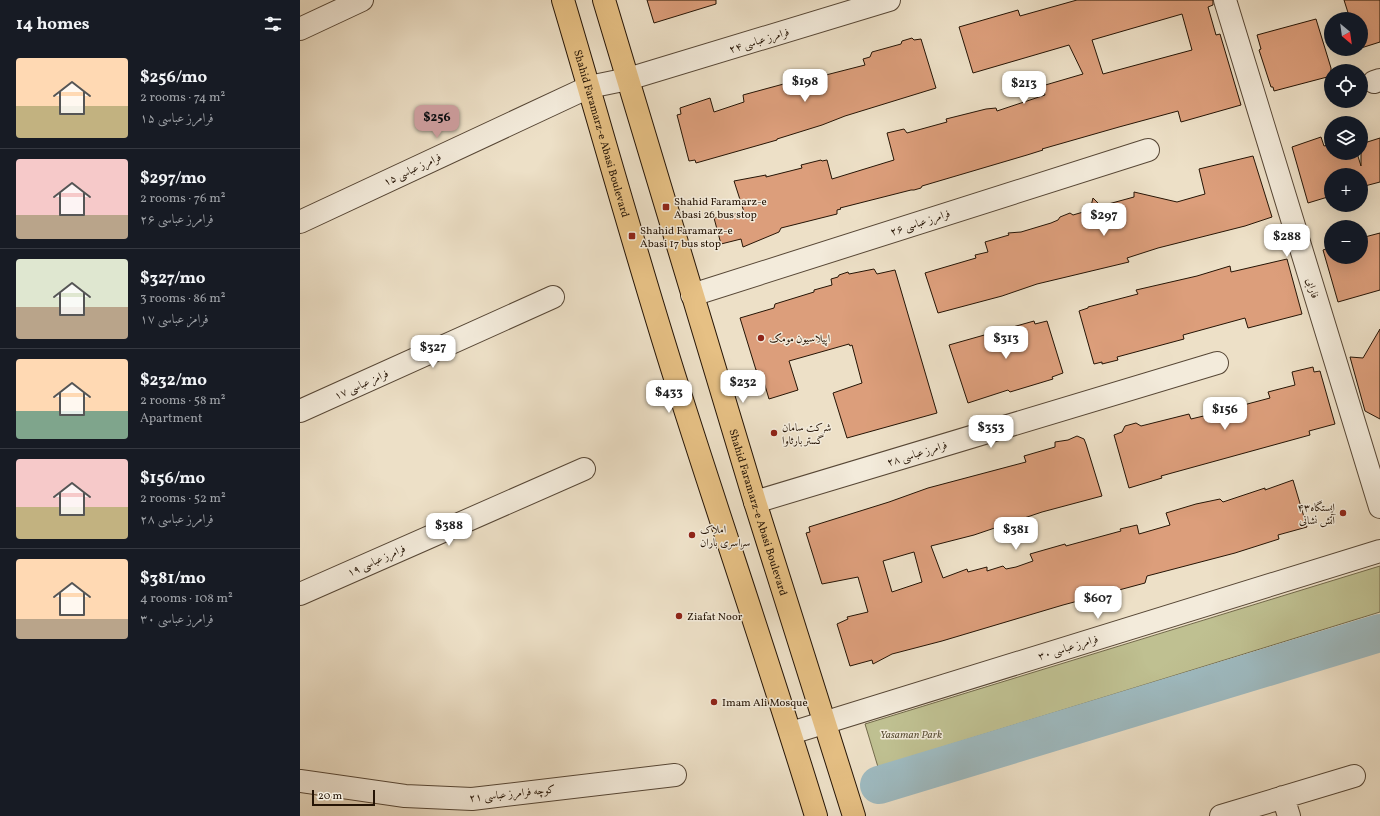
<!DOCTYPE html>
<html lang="en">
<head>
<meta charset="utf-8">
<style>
  :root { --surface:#171b24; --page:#20242c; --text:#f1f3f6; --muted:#9ea1a6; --line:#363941; --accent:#c59692 }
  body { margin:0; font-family:Vollkorn,Amiri,serif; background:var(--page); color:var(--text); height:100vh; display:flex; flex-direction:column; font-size:15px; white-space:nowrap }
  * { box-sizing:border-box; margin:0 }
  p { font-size:13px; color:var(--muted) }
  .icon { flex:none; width:22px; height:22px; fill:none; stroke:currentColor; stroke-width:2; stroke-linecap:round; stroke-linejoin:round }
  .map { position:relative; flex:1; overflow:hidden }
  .details { display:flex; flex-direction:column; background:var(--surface); width:300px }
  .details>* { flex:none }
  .needle { width:26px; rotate:151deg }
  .fabs { position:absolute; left:1024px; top:12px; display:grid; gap:8px }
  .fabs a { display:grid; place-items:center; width:44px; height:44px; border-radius:50%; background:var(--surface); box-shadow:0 4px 16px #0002; font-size:20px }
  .scale { position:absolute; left:12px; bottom:10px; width:63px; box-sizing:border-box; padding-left:4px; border:2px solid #251405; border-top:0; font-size:11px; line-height:14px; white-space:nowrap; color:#251405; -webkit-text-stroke:3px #f3ebdb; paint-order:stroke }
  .price { position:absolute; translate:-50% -34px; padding:0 9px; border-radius:8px; background:#fff; color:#222; font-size:13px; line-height:26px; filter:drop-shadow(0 1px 2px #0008) }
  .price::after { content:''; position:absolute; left:50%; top:24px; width:12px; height:9px; margin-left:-6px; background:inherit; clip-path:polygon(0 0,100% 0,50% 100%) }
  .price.active { background:var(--accent); color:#111 }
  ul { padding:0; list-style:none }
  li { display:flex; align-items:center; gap:12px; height:100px; padding:0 16px }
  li+li { border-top:1px solid var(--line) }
  li span { display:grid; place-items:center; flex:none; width:112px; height:80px; border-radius:4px; color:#555 }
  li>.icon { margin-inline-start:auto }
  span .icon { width:48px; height:48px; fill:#fffc; stroke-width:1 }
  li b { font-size:17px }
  h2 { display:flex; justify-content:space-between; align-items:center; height:48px; padding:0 16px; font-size:17px }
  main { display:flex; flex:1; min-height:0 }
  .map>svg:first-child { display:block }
  .green { fill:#bfc091; stroke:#726a4b }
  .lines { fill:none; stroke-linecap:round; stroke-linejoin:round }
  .river { stroke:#9ebac0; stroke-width:38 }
  .building { fill:#dc9e7b; stroke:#251405; fill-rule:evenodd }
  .minor-casing { stroke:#574736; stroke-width:24 }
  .major-casing { stroke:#251405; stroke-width:24 }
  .minor { stroke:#f3ebdb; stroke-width:22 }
  .major { stroke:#e6c084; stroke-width:22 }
  .poi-dot { fill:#8f2418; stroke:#f3ebdb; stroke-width:1.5 }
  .labels { text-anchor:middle; stroke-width:3; stroke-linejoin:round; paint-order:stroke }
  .street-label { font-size:11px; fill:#251405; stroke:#f3ebdb }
  .poi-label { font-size:11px; fill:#251405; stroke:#f3ebdb; text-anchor:start }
  .park-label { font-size:11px; font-style:italic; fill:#5b5036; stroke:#f3ebdb }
</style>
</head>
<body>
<main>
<section class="details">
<h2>14 homes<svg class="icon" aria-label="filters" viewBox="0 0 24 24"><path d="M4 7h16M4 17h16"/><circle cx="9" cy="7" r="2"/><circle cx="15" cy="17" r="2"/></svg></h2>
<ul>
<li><span style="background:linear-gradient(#ffd9b3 60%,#c2b280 0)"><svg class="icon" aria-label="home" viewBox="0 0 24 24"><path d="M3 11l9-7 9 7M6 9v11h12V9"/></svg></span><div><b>$256/mo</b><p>2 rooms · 74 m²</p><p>فرامرز عباسی ۱۵</p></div></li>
<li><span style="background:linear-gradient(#f6c9c9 70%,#b9a48a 0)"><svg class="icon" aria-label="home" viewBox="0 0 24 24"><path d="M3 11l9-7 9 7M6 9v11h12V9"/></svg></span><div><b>$297/mo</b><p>2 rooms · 76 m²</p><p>فرامرز عباسی ۲۶</p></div></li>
<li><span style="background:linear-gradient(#dfe7d0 60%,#b9a48a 0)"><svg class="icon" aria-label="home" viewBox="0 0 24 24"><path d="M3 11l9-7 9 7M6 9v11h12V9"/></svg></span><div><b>$327/mo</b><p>3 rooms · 86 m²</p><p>فرامز عباسی ۱۷</p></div></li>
<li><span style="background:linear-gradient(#ffd9b3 65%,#7fa58c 0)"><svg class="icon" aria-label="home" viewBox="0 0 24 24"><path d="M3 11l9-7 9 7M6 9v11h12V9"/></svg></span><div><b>$232/mo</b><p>2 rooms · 58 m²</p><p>Apartment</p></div></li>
<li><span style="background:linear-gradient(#f6c9c9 60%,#c2b280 0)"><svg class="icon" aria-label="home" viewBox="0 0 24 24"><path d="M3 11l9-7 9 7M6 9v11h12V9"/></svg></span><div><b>$156/mo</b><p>2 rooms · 52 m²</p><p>فرامرز عباسی ۲۸</p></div></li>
<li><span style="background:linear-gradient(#ffd9b3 75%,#b9a48a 0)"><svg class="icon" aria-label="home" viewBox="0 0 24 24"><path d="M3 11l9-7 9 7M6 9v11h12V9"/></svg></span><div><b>$381/mo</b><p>4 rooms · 108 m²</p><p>فرامرز عباسی ۳۰</p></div></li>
</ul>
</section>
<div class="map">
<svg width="1080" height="816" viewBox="0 0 1080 816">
  <rect width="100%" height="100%" fill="#ede0c7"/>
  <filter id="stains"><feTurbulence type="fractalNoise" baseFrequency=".005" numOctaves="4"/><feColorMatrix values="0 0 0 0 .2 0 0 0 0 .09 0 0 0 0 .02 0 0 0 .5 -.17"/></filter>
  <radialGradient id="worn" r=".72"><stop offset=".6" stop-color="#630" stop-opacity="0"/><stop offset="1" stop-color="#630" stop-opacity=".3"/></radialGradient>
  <path class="green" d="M1080 566V612L578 767 565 724Z"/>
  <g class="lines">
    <path class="river" d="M579 785 1080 633"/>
  </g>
  <path class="building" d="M347 0H416V4L354 23Z
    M777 0H913V5L908 7 916 35 920 34 941 105 881 122 878 111 819 127 742 149 743 150 727 155 622 186 621 188 614 190H611L540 208 541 209 537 210V214L481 228 479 232 443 247 441 239 421 244 414 218 444 212 434 181 466 175V177L502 168 501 165 521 160 522 161 527 160 532 179 594 160 587 133 604 129 607 133 647 122 646 119 686 109 696 108 697 111 745 95 742 86 783 74 769 45 673 73 659 27 718 10 720 16ZM882 14 892 50 803 74 792 40Z
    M1044 0H1080V42L1061 48V19H1050Z
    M1016 19 1031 68V76L974 91 973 87H971L959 50 961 49 957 35Z
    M612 38 614 40 621 39 636 88 545 116 522 125 477 139V140L396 163 395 160 389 161 377 115 381 114 380 108 410 98 414 112 444 102 443 95 502 79 522 76 565 65 563 59 570 57 572 52 601 44 602 41Z
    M1021 137 1024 146 1031 144V153H1057L1061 166V144L1080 138V182L1061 187V175H1031V196L1008 203 992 147Z
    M953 156 972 217 945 226 858 248 827 258 829 262 737 284 702 296 638 313 625 273 676 258 675 255 688 252 685 242 709 235 708 233 721 232 751 223 758 220 760 217 770 213 773 215 790 210 793 198 801 206 834 197V192L877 202 905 194 899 169Z
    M1080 233V290L1038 302 1023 250 1031 247V257H1061V238Z
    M987 259 1002 314 948 328 945 318 883 335 884 339 817 357 818 360 802 364V362L794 364 779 311 788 308V307L838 294 836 290 897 276 930 266 931 272Z
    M574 269 577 274 595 270 637 413 547 438 533 393 562 383 552 345 550 346 549 344 489 361 498 390 469 399 461 372 456 370 440 318 474 308 475 304 514 292V290L532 285 531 279 538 277 539 275 548 272 549 274Z
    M734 321 735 324 747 321 763 373 752 377 753 379 710 392 708 390 668 403 649 345Z
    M1080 329V419L1065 411 1050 357 1063 358Z
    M1013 367 1014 372 1020 371 1035 424 1009 431 1010 435 861 476 862 478 829 488 814 435 822 432 825 426 836 423 841 426 889 414 891 419 912 414 916 410 934 405 936 407 970 398 968 392 995 385 992 372Z
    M777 436 784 439 786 444 802 496 742 512 674 535 631 546 643 578 667 569 668 572 687 567V571L703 566 706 569 716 567 733 561 730 554 765 544 766 546 821 531 820 529 837 525 839 534 870 525 866 513 896 504 920 499 923 502 965 488V490L993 480 1007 527 978 535 979 539 935 553 847 576 845 583 763 605 642 641 592 654 573 664 572 660 550 666 537 624 548 619 547 617 568 612 558 577 522 584 506 533 510 532 509 527 589 502 628 488 726 462 724 456 755 447V442L768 440ZM614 552 622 582 592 592 583 561Z"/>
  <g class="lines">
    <defs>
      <path id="minor" d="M925 0 1080 507
        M0 29 62 0
        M1074 82 1080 80
        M0 222 289 87 328 79 589 0
        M392 295 848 150
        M0 411 253 297
        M455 502 917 363
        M0 594 284 469
        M491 733 1080 551
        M0 781 105 796 172 799 375 775
        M983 797 989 816
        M921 816 1054 776"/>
      <g id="major">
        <path id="s1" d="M263 0C303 134 340 270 383 403 427 541 474 678 516 816"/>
        <path id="s2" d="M304 0 455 502 554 816"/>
      </g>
    </defs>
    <use href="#minor" class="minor-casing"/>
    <use href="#major" class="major-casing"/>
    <use href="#minor" class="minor"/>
    <use href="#major" class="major"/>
  </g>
  <g class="poi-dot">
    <rect x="362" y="203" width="8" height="8" rx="2"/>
    <rect x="328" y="232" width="8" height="8" rx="2"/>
    <circle cx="461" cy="338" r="4"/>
    <circle cx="474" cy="433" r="4"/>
    <circle cx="1043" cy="513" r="4"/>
    <circle cx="392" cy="535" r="4"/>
    <circle cx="379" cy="616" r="4"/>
    <circle cx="414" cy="702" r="4"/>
  </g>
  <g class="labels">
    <g class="street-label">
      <text transform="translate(459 40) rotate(-17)" y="4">فرامرز عباسی ۲۴</text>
      <text dy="4" stroke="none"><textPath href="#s1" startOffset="139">Shahid Faramarz-e Abasi Boulevard</textPath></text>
      <text transform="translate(112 169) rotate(-25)" y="4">فرامرز عباسی ۱۵</text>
      <text transform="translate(620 222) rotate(-18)" y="4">فرامرز عباسی ۲۶</text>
      <text transform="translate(1013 288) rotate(73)" y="4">فارابی</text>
      <text transform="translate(61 384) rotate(-24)" y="4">فرامز عباسی ۱۷</text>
      <text transform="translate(617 453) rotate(-17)" y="4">فرامرز عباسی ۲۸</text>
      <text dy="4" stroke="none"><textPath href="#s2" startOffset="535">Shahid Faramarz-e Abasi Boulevard</textPath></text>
      <text transform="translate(76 560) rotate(-24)" y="4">فرامرز عباسی ۱۹</text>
      <text transform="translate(768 647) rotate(-17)" y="4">فرامرز عباسی ۳۰</text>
      <text transform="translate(212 793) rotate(-6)" y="4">کوچه فرامرز عباسی ۲۱</text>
    </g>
    <g class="poi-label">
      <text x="374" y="205">Shahid Faramarz-e<tspan x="374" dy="13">Abasi 26 bus stop</tspan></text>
      <text x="340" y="234">Shahid Faramarz-e<tspan x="340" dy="13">Abasi 17 bus stop</tspan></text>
      <text x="469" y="342">اپیلاسیون مومک</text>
      <text x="482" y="431">شرکت سامان<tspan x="482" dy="13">گستر بارثاوا</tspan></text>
      <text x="1035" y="511" text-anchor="end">ایستگاه۴۳<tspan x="1035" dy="13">آتش نشانی</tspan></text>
      <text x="400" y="533">املاک<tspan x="400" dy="13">سراسری باران</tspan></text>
      <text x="387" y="620">Ziafat Noor</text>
      <text x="422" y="706">Imam Ali Mosque</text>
    </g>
    <g class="park-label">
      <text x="611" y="738">Yasaman Park</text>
    </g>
  </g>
  <rect width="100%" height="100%" filter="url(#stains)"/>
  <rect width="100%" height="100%" fill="url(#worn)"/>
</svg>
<div class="fabs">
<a><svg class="needle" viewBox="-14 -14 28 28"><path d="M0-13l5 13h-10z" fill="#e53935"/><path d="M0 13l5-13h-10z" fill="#9ea1a6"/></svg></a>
<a><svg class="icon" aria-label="locate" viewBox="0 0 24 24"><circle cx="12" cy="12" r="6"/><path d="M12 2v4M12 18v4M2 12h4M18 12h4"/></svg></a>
<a><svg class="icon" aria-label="layers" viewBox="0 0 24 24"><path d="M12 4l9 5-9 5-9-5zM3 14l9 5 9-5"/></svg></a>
<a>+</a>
<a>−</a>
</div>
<div class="scale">20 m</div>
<b class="price" style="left:505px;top:103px">$198</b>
<b class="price" style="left:724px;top:105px">$213</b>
<b class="price active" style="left:137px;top:139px">$256</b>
<b class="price" style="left:804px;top:237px">$297</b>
<b class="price" style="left:987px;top:258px">$288</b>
<b class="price" style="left:706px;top:360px">$313</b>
<b class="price" style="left:133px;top:369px">$327</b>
<b class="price" style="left:443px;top:404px">$232</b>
<b class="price" style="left:369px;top:414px">$433</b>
<b class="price" style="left:925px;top:431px">$156</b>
<b class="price" style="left:691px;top:449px">$353</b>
<b class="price" style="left:149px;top:547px">$388</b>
<b class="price" style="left:716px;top:551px">$381</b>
<b class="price" style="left:798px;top:620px">$607</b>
</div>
</main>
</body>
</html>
